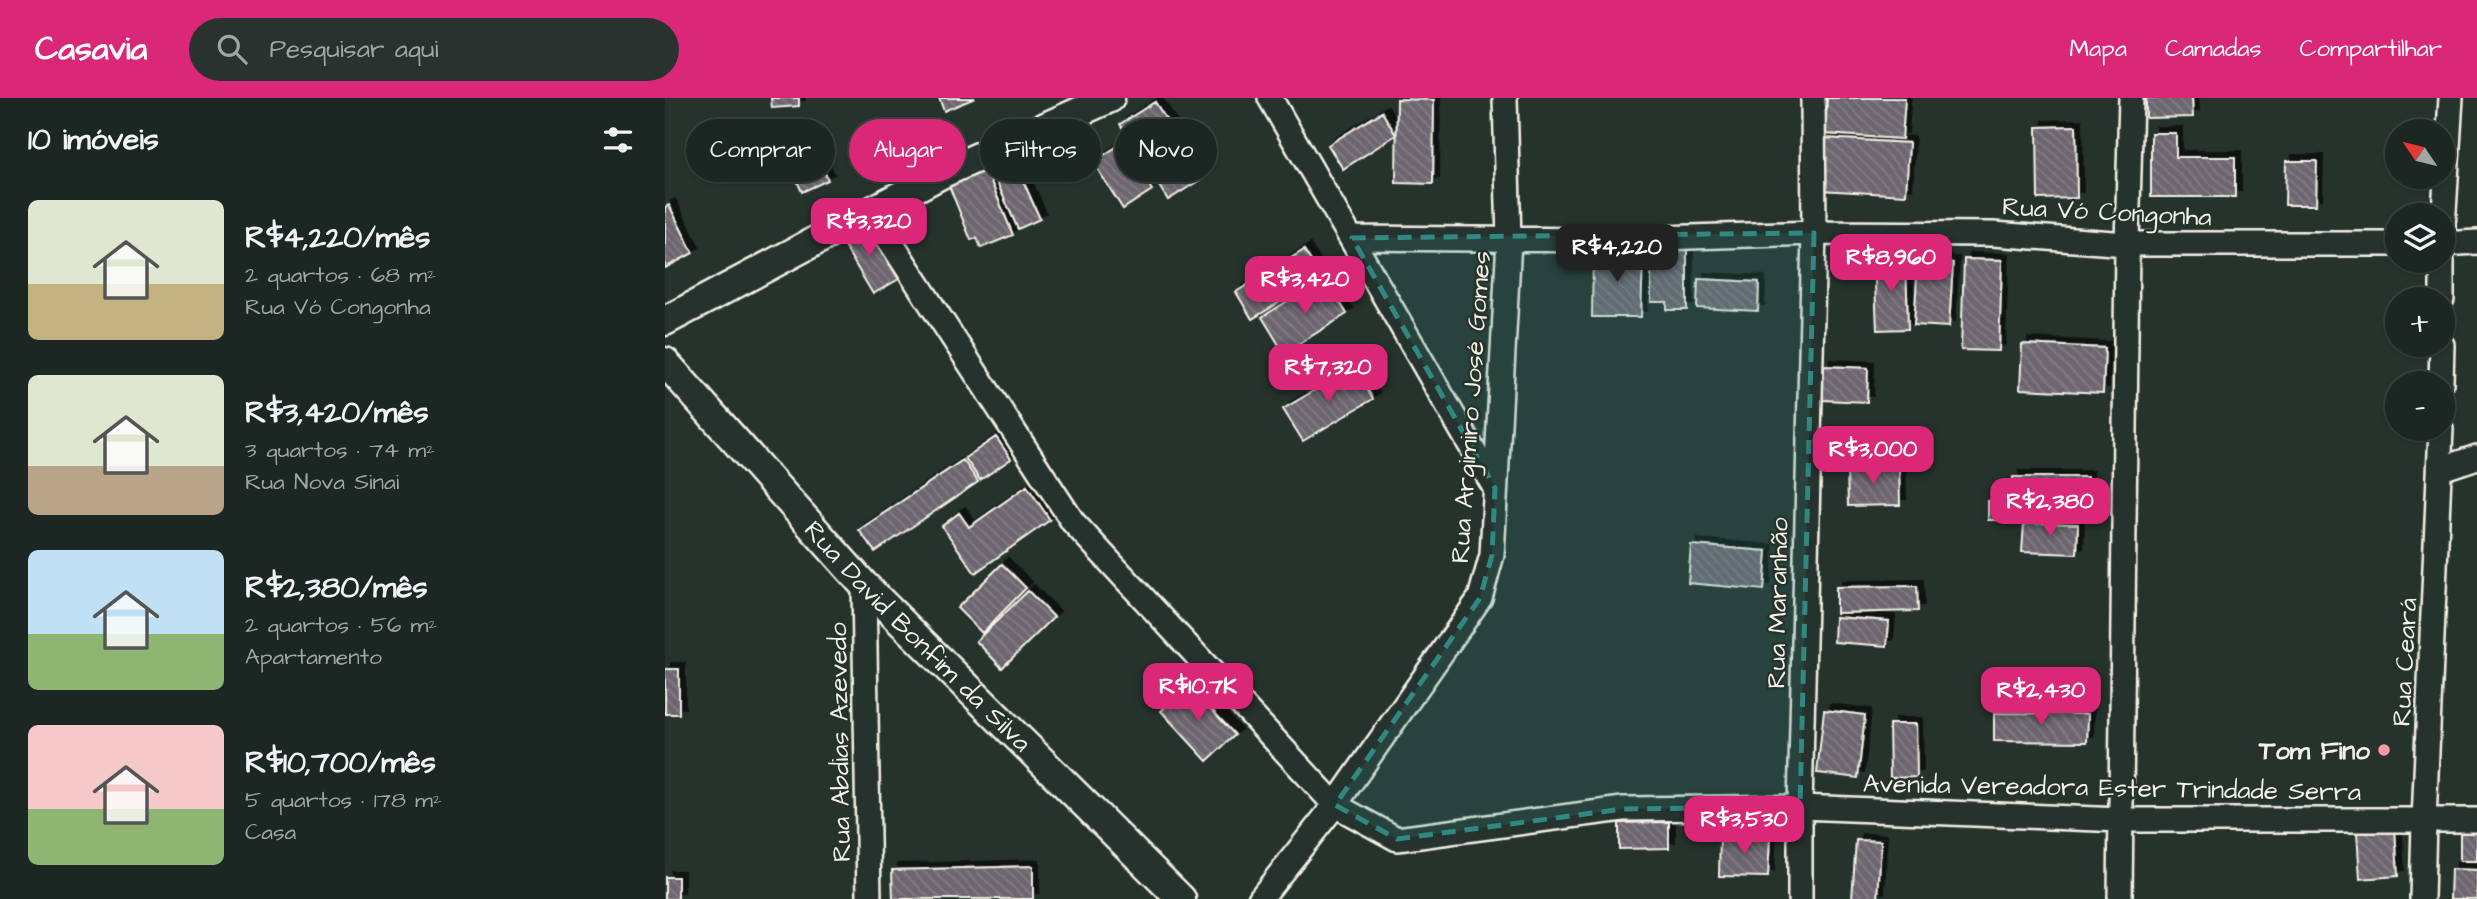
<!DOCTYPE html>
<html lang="pt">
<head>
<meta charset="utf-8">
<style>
  :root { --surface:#1c2622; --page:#29322f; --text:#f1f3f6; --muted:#a0a5a5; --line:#3a4340; --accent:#db2777 }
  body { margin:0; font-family:"Architects Daughter",sans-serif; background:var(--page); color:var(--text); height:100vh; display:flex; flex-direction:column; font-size:26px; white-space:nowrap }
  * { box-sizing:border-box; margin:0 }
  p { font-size:23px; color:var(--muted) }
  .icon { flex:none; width:38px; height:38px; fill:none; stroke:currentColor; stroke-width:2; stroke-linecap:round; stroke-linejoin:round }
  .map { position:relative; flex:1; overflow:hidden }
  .side { display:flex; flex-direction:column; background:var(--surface); width:665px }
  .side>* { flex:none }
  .banner { position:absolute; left:21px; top:21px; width:665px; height:63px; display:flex; gap:14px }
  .needle { width:46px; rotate:305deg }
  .buttons { position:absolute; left:1720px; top:21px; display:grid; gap:14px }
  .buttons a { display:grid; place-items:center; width:70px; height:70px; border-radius:50%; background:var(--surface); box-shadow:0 2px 5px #0004,0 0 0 2px var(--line); font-size:35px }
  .price { position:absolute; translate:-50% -60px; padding:0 16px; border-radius:14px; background:var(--accent); color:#fff; font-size:23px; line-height:46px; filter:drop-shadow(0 2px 4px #0008) }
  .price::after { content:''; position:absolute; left:50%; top:42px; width:21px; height:16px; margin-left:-10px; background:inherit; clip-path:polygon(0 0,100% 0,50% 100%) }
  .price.current { background:#222; color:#fff }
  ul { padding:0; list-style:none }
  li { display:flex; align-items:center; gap:21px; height:175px; padding:0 28px }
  li span { display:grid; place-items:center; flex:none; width:196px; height:140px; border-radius:10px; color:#555 }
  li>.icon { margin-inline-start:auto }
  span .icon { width:84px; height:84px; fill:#fffc; stroke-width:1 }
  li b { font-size:30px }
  h2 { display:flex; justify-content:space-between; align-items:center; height:84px; padding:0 28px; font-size:30px }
  .chip { padding:0 24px; border-radius:32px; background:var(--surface); box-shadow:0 2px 5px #0004,0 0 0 2px var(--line); font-size:24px; line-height:63px }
  .chip.current { background:var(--accent); color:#fff }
  header { display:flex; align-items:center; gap:42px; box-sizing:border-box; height:98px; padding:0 35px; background:var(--accent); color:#fff }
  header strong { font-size:33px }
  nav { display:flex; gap:38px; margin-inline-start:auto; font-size:24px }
  .search { width:490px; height:63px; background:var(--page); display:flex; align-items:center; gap:18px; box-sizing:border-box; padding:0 24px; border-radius:38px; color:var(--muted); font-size:26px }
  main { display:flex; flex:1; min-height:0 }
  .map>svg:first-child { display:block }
  .building { fill:url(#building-back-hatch); stroke:#f4f1e8; stroke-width:2; filter:url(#shadow) }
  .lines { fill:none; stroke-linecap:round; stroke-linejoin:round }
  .minor-casing { stroke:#f4f1e8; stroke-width:28 }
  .tertiary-casing { stroke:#f4f1e8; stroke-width:33 }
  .minor { stroke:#26332d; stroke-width:23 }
  .tertiary { stroke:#26332d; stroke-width:28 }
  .marked { fill:#318880; fill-opacity:0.2; stroke:#318880; stroke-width:5; stroke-dasharray:14 9; stroke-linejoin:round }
  .poi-dot { fill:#ff9aa2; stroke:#26332d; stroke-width:2.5 }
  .labels { text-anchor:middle; stroke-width:5; stroke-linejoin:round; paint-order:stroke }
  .street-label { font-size:26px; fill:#f4f1e8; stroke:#26332d }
  .poi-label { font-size:26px; font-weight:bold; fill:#f4f1e8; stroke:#26332d; text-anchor:end }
</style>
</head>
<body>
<header>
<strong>Casavia</strong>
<div class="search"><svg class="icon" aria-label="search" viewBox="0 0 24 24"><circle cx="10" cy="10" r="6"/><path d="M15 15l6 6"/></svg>Pesquisar aqui</div>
<nav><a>Mapa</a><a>Camadas</a><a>Compartilhar</a></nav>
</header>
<main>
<section class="side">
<h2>10 imóveis<svg class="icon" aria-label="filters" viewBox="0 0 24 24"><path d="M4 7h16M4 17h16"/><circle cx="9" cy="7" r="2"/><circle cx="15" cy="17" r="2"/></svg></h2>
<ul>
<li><span style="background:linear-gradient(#dfe7d0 60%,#c2b280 0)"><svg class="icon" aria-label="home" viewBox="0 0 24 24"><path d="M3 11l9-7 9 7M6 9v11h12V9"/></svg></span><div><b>R$4,220/mês</b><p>2 quartos · 68 m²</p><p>Rua Vó Congonha</p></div></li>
<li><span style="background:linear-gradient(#dfe7d0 65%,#b9a48a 0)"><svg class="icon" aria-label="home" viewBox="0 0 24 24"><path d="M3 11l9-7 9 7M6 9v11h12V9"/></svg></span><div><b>R$3,420/mês</b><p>3 quartos · 74 m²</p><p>Rua Nova Sinai</p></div></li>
<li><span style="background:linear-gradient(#bfe0f5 60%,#8fb573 0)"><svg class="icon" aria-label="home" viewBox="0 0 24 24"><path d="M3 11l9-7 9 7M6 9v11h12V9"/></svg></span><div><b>R$2,380/mês</b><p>2 quartos · 56 m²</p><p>Apartamento</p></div></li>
<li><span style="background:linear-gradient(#f6c9c9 60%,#8fb573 0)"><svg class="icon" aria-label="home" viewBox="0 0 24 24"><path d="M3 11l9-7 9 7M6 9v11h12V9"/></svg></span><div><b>R$10,700/mês</b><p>5 quartos · 178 m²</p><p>Casa</p></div></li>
</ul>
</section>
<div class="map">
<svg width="1812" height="801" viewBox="0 0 1812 801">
  <defs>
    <pattern id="building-back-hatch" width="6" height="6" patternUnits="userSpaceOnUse" patternTransform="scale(1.75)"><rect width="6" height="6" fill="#6d6670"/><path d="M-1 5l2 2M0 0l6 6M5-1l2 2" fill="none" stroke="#827c84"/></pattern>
    <filter id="shadow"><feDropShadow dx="6" dy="-6" stdDeviation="0" flood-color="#0009"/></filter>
  </defs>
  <rect width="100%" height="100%" fill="#26332d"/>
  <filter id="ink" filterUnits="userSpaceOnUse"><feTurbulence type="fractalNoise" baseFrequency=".0143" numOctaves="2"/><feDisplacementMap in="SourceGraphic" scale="14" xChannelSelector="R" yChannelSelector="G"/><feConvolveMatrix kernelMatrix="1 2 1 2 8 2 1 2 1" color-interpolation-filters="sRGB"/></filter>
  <g filter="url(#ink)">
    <path class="building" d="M106 0H134V8L107 10Z
      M274 0H310L279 13Z
      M1162 0H1240L1237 41 1160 36Z
      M1481 0H1527L1528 19 1481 20Z
      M732 1 769 2 768 86 731 85Z
      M490 4 538 80 503 102 455 26Z
      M717 14 731 37 678 71 663 47Z
      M1411 28 1412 100 1373 101 1372 29Z
      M1486 35H1511V59H1570V99H1486Z
      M144 40 163 82 137 94 118 52Z
      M1158 40 1244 45 1241 97 1155 92Z
      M456 46 487 92 458 111 428 64Z
      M348 60 375 121 353 131 326 71Z
      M1621 63H1652L1651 107H1620Z
      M320 69 348 137 316 150 312 140 306 142 283 85Z
      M4 107 28 155 0 170V109Z
      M200 124 234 181 208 196 174 139Z
      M1022 151V212H1002V204H986V152Z
      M639 152 656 179 587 221 571 194Z
      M928 154H978L976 219H927Z
      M1241 161 1243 231 1212 232 1209 162Z
      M1299 161 1337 162 1334 253 1296 252Z
      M1253 163 1288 165 1284 229 1249 227Z
      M660 180 682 216 619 255 597 219Z
      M1033 181 1094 184 1093 213 1032 210Z
      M1357 246 1440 250 1438 295 1355 291Z
      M1159 268 1203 270 1202 304 1157 302Z
      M689 269 708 301 638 343 618 311Z
      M331 339 346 361 315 382 300 360Z
      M298 362 313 384 210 454 194 432Z
      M1234 368 1235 407 1183 408 1182 369Z
      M1348 379H1422V421L1323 422V403L1348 404Z
      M362 388 385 422 310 475 277 428 294 415 304 429Z
      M1359 425 1413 426 1412 456 1357 454Z
      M1026 447 1102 453 1099 492 1023 485Z
      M337 466 361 490 317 535 292 510Z
      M1252 488 1253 513 1171 515V489Z
      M363 493 389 519 337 570 311 543Z
      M1170 519 1224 523 1222 548 1169 544Z
      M0 571H14V616H0Z
      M524 587 570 637 542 663 496 613Z
      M1159 612 1200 617 1193 680 1152 675Z
      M1329 615 1423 616 1422 644 1329 643Z
      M1224 626H1251L1252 679 1225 680Z
      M1004 724V750L954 751V725Z
      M1730 731 1733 778 1695 781 1692 734Z
      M1795 732 1812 733V763H1795Z
      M1055 737 1105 738 1103 779 1054 778Z
      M1191 742 1216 743 1213 801H1187Z
      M368 768V801H228L227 772Z
      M1786 771 1812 772V801H1785Z
      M0 779H13V801H0Z"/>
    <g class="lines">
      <defs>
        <path id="minor" d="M605 0 830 390
          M206 114 408 424 670 707 732 741 958 711 1135 709 1456 722H1812
          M1778 130 1786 0
          M687 140 935 142 1149 135 1328 136 1462 146H1732
          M1778 146 1812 144
          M1777 201V163
          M1776 285 1777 247
          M1776 371 1812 359
          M199 487 204 801
          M595 801 670 707 815 500 827 457 844 142 840 0
          M1135 801V709L1149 135 1148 0
          M1455 801 1462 146 1466 0
          M1757 801 1759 723 1776 331"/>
        <g id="tertiary">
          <path d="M0 223 280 74 445 0"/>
          <path id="s1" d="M0 264 199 487 516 801"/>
        </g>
      </defs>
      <use href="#minor" class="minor-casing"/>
      <use href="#tertiary" class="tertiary-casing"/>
      <use href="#minor" class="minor"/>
      <use href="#tertiary" class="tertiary"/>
    </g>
  </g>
  <path class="marked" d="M1149 135 1135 709 958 711 732 741 670 707 815 500 827 457 830 390 687 140Z"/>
  <circle class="poi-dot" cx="1719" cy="652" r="7"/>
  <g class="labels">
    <g class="street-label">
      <text transform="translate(1442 113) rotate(3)" y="9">Rua Vó Congonha</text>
      <text transform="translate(805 309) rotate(-86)" y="9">Rua Argimiro José Gomes</text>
      <text transform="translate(1112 505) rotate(-89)" y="9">Rua Maranhão</text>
      <text dy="9" stroke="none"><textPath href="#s1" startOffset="373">Rua David Bonfim da Silva</textPath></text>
      <text transform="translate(1739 564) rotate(-87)" y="9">Rua Ceará</text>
      <text transform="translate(174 644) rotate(-91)" y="9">Rua Abdias Azevedo</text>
      <text transform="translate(1447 689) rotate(1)" y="9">Avenida Vereadora Ester Trindade Serra</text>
    </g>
    <g class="poi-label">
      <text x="1705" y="661">Tom Fino</text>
    </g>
  </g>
</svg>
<div class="buttons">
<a><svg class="needle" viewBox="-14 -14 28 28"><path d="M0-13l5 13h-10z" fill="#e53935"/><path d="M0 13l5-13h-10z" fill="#a0a5a5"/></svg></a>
<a><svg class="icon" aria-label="layers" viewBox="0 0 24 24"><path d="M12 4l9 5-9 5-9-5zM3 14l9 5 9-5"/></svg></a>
<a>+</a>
<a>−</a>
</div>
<b class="price" style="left:204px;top:160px">R$3,320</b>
<b class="price current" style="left:952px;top:186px">R$4,220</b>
<b class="price" style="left:1226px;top:196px">R$8,960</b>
<b class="price" style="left:640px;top:218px">R$3,420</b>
<b class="price" style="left:663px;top:306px">R$7,320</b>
<b class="price" style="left:1208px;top:388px">R$3,000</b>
<b class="price" style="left:1385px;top:440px">R$2,380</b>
<b class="price" style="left:533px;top:625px">R$10.7K</b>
<b class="price" style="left:1376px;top:629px">R$2,430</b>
<b class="price" style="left:1079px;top:758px">R$3,530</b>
<div class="banner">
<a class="chip">Comprar</a>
<a class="chip current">Alugar</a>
<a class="chip">Filtros</a>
<a class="chip">Novo</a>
</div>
</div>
</main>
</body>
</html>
